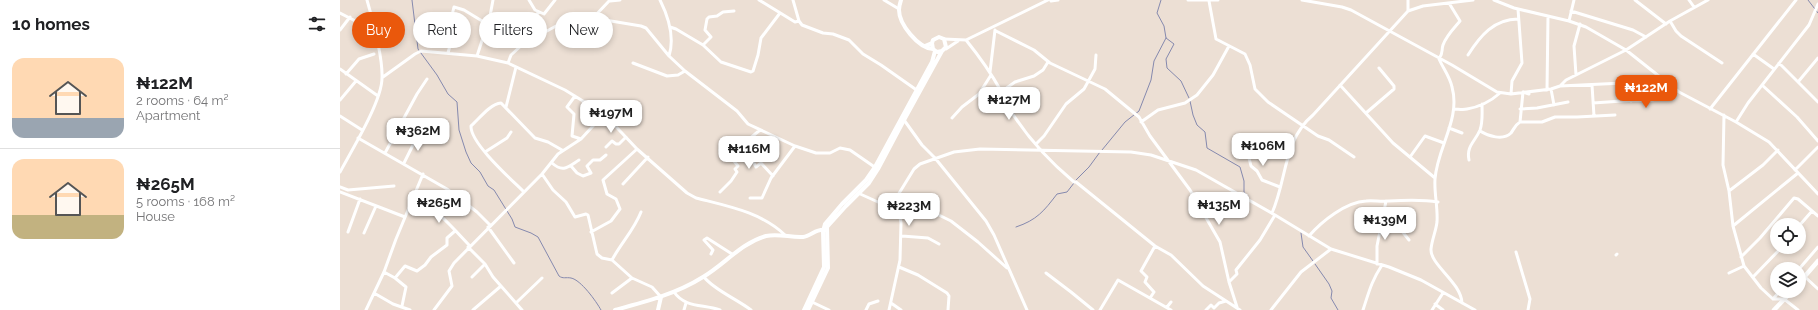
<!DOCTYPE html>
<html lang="en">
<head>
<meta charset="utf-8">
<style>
  :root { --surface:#fff; --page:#f2f2f2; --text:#202124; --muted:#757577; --line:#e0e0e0; --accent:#ea580c }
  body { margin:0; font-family:Raleway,sans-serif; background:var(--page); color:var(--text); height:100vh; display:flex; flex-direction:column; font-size:15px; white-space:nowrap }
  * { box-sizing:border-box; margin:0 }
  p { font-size:13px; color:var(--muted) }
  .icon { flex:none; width:22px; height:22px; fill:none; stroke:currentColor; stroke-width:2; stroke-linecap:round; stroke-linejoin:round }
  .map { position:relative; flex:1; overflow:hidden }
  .side { display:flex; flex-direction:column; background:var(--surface); width:340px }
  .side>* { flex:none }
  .hud { position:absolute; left:12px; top:12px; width:380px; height:36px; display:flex; gap:8px }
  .fabs { position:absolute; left:1430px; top:218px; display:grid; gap:8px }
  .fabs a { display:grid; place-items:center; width:36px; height:36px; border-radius:50%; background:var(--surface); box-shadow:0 2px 6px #0003; font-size:20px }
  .price { position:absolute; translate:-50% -34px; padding:0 9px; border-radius:8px; background:#fff; color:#222; font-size:13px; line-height:26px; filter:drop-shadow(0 1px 2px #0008) }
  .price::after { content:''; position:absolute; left:50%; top:24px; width:12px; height:9px; margin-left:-6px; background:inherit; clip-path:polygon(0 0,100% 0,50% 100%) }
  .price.on { background:var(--accent); color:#fff }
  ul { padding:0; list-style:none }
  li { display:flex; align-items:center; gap:12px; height:100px; padding:0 12px }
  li+li { border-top:1px solid var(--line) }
  li span { display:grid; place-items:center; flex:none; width:112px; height:80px; border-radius:12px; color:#555 }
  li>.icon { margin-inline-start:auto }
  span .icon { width:48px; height:48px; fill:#fffc; stroke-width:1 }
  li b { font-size:17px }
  h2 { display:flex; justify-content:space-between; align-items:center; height:48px; padding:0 12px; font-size:17px }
  .tag { padding:0 14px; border-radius:18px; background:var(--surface); box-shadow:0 2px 6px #0003; font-size:14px; line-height:36px }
  .tag.on { background:var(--accent); color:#fff }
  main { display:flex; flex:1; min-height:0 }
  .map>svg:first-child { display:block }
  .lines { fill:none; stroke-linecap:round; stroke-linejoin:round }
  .stream { stroke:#8589ae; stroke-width:1 }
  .minor { stroke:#fff; stroke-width:3 }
  .major { stroke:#fff; stroke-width:4 }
  .highway { stroke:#fff; stroke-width:4.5 }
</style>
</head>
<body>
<main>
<section class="side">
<h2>10 homes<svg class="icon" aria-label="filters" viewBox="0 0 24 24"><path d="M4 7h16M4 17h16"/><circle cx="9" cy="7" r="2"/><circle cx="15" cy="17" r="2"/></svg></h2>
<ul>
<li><span style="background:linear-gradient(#ffd9b3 75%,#9aa5b1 0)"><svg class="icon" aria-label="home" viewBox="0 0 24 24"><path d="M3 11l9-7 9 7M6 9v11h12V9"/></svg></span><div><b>₦122M</b><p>2 rooms · 64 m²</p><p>Apartment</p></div></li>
<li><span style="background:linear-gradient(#ffd9b3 70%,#c2b280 0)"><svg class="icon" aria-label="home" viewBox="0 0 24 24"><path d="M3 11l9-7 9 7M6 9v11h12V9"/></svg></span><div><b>₦265M</b><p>5 rooms · 168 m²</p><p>House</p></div></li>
</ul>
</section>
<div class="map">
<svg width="1478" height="310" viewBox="0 0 1478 310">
  <rect width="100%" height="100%" fill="#ecdfd4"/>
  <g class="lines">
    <path class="stream" d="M72 0 78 49 97 75 108 94 117 102 119 130 126 152 131 163 140 172 148 186 154 190 172 219 175 227 191 233 198 237 219 276C223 279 226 277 231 278 241 280 256 301 261 310
      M821 0 817 13 824 26 826 38 834 44 826 59 827 68 841 81 849 98
      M1468 0 1478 13
      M850 101 853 115 857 125 865 132 867 148 900 167 904 181V192L908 196
      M762 150 785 122 799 111 811 80 814 61 826 38
      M736 180 749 167 760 152
      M676 227C697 220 704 211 717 194L727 192 734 183
      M961 233 963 247 973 261
      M975 264 989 284 992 291 991 298 998 310"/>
    <path class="minor" d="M189 0 195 10 204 14 215 0
      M320 0C328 16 335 37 329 56
      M419 0 455 22 459 21
      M453 0 459 21 462 25 483 33 493 34 509 40 523 54 541 65 578 91
      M544 0 559 9
      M848 0H878
      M962 0 1002 7 1011 10 1112 65 1157 92 1171 94 1211 89 1220 86 1226 80 1286 50 1330 21 1368 0
      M1068 0V11
      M1154 0 1174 8 1229 21 1246 27 1286 50 1339 92 1396 122 1429 142 1478 194
      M1295 0 1326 24
      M1349 0 1354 7
      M270 1 280 0
      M711 1 718 0
      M869 1 876 39 905 54 910 65 915 89 928 102 978 136 989 140 1014 157
      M1109 3 1120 21C1114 28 1106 36 1103 45 1101 51 1104 51 1099 59 1103 68 1110 77 1112 87 1121 119 1097 148 1095 179 1094 193 1098 207 1097 222 1096 231 1092 239 1091 249 1090 265 1121 282 1122 303
      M1231 11 1293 30 1306 37
      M0 13 29 28 34 29
      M253 18 270 0
      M1229 21 1234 0
      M1330 21 1336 31 1341 36 1382 63
      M330 27 336 29 363 45 381 62 411 72 413 71 418 55 421 38 440 13
      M0 30 10 17
      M656 31 694 50 710 63 765 89 799 117 810 136 850 190 880 242 889 282 897 307
      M604 39 626 40 708 0
      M626 40C639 56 651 73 661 91 664 97 665 103 669 108 686 136 709 161 734 182H736L815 246 831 255 863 286 900 310
      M363 45 371 37 365 30 367 19 369 17 377 16 383 12 394 11
      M166 46 187 27 198 13
      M606 49 618 41
      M108 53 112 38 111 19 114 7 124 10 147 24
      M1413 54 1434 69
      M1128 55C1140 36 1154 19 1178 19
      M137 56 150 16 153 0
      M168 63 171 55 183 44 229 19 253 18 301 26 306 28 329 56 345 71 397 111 408 124 455 146 476 153H490L500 148 510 150 536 168
      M293 63 327 76 338 75 345 71
      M1439 63 1478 102
      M0 69 38 96
      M650 72 655 30
      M6 74 19 59 34 54
      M1236 75 1234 46 1240 24
      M43 77 75 54 81 51 137 56 168 63 225 90 264 114 297 149 347 193 356 198C387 206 421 212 445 235
      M1458 82 1478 58
      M1288 84 1291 101
      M1000 85 1053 143 1095 178
      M1252 85 1254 116
      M1422 85 1457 117 1478 141
      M1220 86 1326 81
      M1211 89 1214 105
      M1207 90 1208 16
      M661 92 675 82 694 76 703 70 708 62
      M1171 94 1172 81 1182 63 1178 9
      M235 96 227 107 234 114 232 136 241 139
      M0 100 16 81
      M1253 103 1297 100 1307 101 1317 99
      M166 107 176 67
      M1114 109C1118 109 1123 110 1127 109 1139 107 1151 101 1160 93
      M1180 109 1197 108 1228 102
      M1370 109 1456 0
      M1026 113 1054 89V86L1039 68
      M1384 115 1383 165 1389 191 1393 226 1404 266 1421 288 1433 299H1444L1458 310
      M0 116 22 130
      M612 118 622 107 639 94 651 75
      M564 120 582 145 595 158 646 221 654 235 687 310
      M801 122 818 110 845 103 857 95 873 75 889 46
      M1180 122 1183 92 1189 94
      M1396 122 1408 103 1469 25 1478 4
      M1109 128 1122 133
      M1140 131C1148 136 1163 141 1171 133 1174 129 1175 125 1180 122H1202L1215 117H1237L1275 115
      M18 138 107 189 137 212 150 225
      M696 144 704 136 726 104 744 89 755 69 756 55
      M404 145 416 167 421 163 433 176
      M266 147 272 141 276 144H279L286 137
      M380 150 386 155H390L420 130
      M145 152 167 138 171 132
      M45 153 77 94 87 79
      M904 153 909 158 911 166 917 171 922 180 940 187
      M1070 157 1085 136 1104 143
      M1129 160C1126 146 1135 142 1140 130 1143 122 1142 113 1142 104
      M64 163 75 141 82 133
      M212 163C223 173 228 167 239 160
      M231 166 237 173 243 176 251 173 247 166 253 160H260L266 155
      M1455 170 1478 147
      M0 172C12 150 42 101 42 78 43 57 33 21 27 0
      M202 174 213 190 226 202 235 217 246 214 248 215 257 254 262 258 272 260 292 278 312 287 321 297
      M283 184 308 157
      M0 187 8 190 54 186
      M1389 191 1423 165 1438 150
      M0 192 65 217
      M184 192C172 180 130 143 131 126 139 119 150 104 161 103L195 138 208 142 222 150
      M380 192 391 181 397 172 395 169 398 166 389 155
      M518 193 538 202 557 205
      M558 195 611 221 638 242 667 268
      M73 196C96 208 112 227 129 245
      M410 198H422L431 178 455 146
      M932 213C947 180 943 140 973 115L1068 11 1083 6 1133 0
      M1043 217 1050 216 1069 240
      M1393 226 1458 173
      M1459 226 1472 211
      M148 227 174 263
      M8 232 20 199
      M251 232 271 221 280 209 276 199 267 194 263 180 297 149
      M24 233 36 206
      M562 236 588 238 599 244
      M969 236C982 221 1006 202 1026 201 1033 200 1041 202 1048 201 1065 200 1081 199 1098 202
      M128 247 145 264 153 277 182 310
      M1176 252 1190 299 1188 310
      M371 254 373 250 364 240 367 238 392 254
      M1276 255 1277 254
      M1401 257 1420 238 1454 198 1458 199 1478 216
      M272 260C281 243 294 230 301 212
      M1037 264V246L1046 201
      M559 267 578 275 607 293 609 296 608 310
      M1459 269 1478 247
      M44 272 55 278 65 266 77 271 85 265 91 257 107 245V238L115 231
      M706 273 731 292 753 310
      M1389 273 1404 266
      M132 277 145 264
      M364 277C374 290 397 299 411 310
      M1413 277 1442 247
      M1465 277 1478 289
      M55 278 66 287 62 306
      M889 282 897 274 896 270 920 240 935 215
      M334 292C345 308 363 304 380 310
      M34 293 53 304 70 310
      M272 293 292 278
      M810 298 814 292 805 282 807 277 801 271 815 246
      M1433 299 1440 291
      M177 302 202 278
      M472 302 489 310
      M551 303 561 310
      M1095 304 1103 310
      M827 307 831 302
      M26 310 44 272 56 239 83 174
      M94 310 112 286 109 271 114 263 202 174 218 154 241 139 264 114
      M133 310 161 286
      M344 310 346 303
      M526 310 529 304 538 301
      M549 310 560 260 561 223 557 200 558 195 574 169 580 164 614 152 640 149 791 152 811 155 856 170 935 215 991 249 1049 267 1081 280 1135 310
      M760 310 778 280 831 310
      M866 310 871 305 874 308 879 303 886 301
      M931 310 961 272 991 249
      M1023 310C1029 292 1031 282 1042 265
      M1092 310 1103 293"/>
    <path class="major" d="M561 0C560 3 559 7 559 10 559 24 578 48 593 49
      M585 46 592 43 593 40 599 37 604 39 606 47 602 51 597 52 593 49 592 43
      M275 310C305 302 336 294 363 277 385 264 401 243 426 236 439 233 451 238 463 237 471 236 477 228 485 230
      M318 310 321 297
      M464 310 484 267 483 231 485 224 502 204 526 180 535 167 592 62 595 51
      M468 310 488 268 487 227 506 206 529 183 538 169 564 120 602 51"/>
    <path class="highway" d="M1459 283 1478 261
      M1434 310 1452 291"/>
  </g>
</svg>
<div class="fabs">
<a><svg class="icon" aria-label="locate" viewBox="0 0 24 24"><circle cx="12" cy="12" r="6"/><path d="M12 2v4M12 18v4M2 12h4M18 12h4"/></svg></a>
<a><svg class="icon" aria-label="layers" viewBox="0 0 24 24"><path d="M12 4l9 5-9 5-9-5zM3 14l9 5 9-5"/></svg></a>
</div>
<b class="price on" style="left:1306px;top:109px">₦122M</b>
<b class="price" style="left:669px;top:121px">₦127M</b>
<b class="price" style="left:271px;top:134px">₦197M</b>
<b class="price" style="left:78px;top:152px">₦362M</b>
<b class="price" style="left:923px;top:167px">₦106M</b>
<b class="price" style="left:409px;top:170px">₦116M</b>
<b class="price" style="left:99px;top:224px">₦265M</b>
<b class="price" style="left:879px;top:226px">₦135M</b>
<b class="price" style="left:569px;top:227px">₦223M</b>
<b class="price" style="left:1045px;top:241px">₦139M</b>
<div class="hud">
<a class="tag on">Buy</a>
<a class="tag">Rent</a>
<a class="tag">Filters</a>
<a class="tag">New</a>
</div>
</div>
</main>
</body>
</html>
